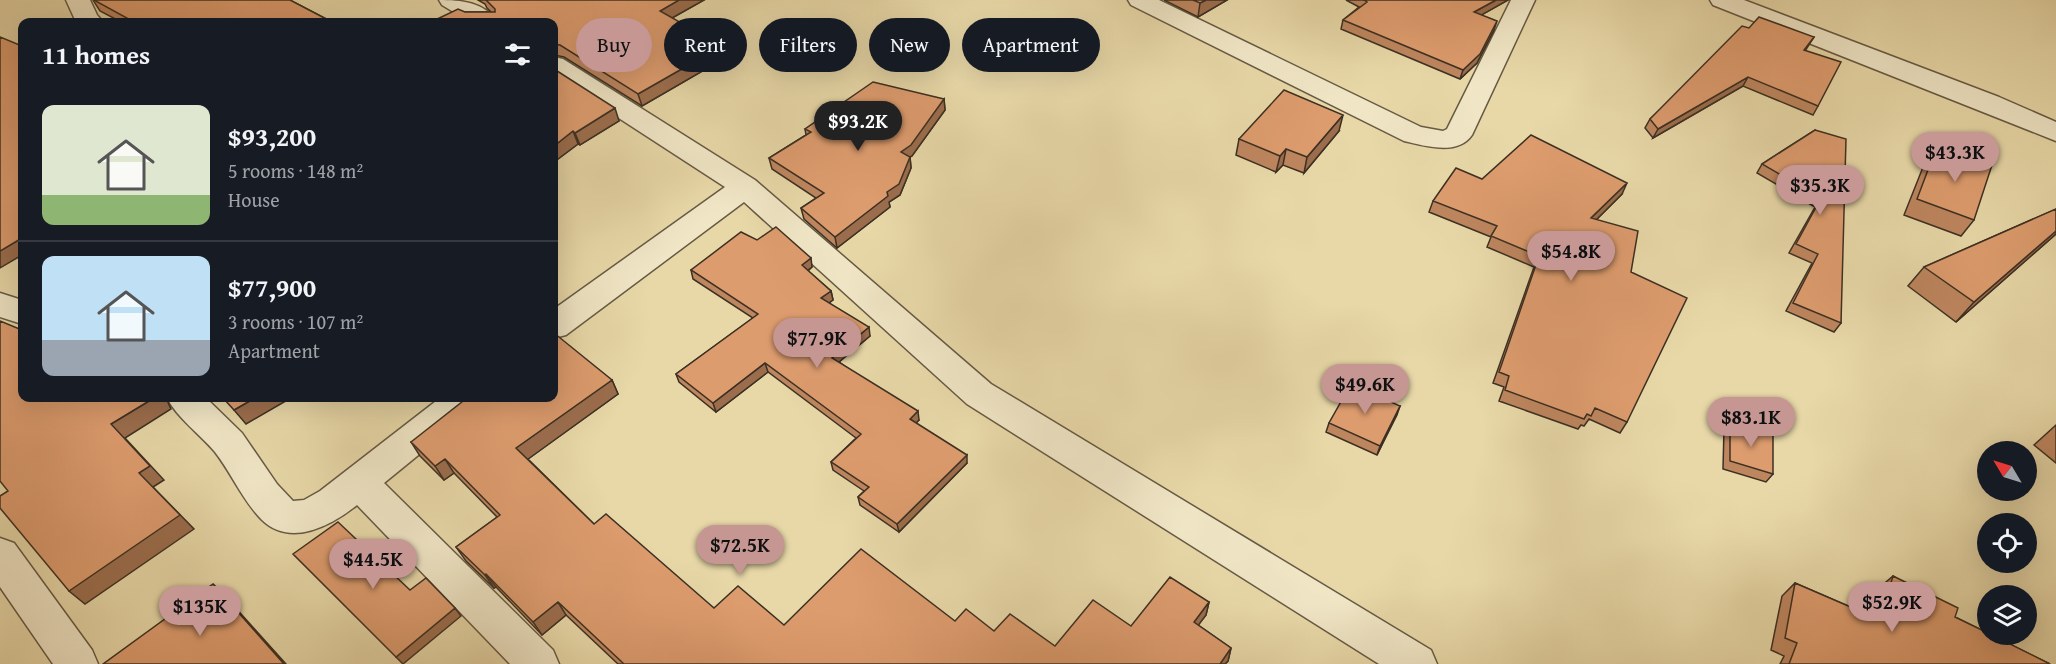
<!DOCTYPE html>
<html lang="en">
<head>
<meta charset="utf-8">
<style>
  :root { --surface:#171b24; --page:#20242c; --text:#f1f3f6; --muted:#9ea1a6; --line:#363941; --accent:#c59692 }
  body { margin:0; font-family:"Gentium Book Plus",serif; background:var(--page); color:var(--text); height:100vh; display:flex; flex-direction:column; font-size:22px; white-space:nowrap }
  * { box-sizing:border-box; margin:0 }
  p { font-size:20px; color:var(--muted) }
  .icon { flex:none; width:33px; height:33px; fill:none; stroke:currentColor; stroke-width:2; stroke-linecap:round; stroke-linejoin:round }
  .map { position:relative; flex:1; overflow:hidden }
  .sheet { position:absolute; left:18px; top:18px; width:540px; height:384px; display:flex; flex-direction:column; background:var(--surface); border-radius:12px; box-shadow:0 6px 24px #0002 }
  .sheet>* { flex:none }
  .hud { position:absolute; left:576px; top:18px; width:570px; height:54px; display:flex; gap:12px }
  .needle { width:39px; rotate:308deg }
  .buttons { position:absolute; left:1977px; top:441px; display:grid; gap:12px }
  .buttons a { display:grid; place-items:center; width:60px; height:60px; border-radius:50%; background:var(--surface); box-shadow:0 6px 24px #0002; font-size:30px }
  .price { position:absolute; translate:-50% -51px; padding:0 14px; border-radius:21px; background:var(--accent); color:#111; font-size:20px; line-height:39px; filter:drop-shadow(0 2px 3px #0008) }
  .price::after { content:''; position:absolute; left:50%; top:36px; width:18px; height:14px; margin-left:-9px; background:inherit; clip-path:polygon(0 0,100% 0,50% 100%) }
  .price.selected { background:#222; color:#fff }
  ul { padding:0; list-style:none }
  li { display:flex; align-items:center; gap:18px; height:150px; padding:0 24px }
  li+li { border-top:2px solid var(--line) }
  li span { display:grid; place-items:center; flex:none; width:168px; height:120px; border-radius:12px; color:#555 }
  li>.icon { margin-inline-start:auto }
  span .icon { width:72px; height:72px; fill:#fffc; stroke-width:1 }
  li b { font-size:26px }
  h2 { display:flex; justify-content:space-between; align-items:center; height:72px; padding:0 24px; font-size:26px }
  .pill { padding:0 21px; border-radius:27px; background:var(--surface); box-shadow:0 6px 24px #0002; font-size:21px; line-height:54px }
  .pill.selected { background:var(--accent); color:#111 }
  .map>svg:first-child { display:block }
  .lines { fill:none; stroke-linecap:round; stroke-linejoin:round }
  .minor-casing { stroke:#675a44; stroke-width:3 }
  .minor { fill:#f0e6c6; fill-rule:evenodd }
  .wall { fill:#be865f; stroke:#3c3023; stroke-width:1.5 }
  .shaded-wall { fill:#9b6d4d; stroke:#3c3023; stroke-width:1.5 }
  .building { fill:#dd9c6e; stroke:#3c3023; stroke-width:1.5 }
</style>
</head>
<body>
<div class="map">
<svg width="2056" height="664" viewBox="0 0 2056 664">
  <rect width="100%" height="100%" fill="#e8d8a8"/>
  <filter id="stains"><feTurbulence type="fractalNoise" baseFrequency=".00333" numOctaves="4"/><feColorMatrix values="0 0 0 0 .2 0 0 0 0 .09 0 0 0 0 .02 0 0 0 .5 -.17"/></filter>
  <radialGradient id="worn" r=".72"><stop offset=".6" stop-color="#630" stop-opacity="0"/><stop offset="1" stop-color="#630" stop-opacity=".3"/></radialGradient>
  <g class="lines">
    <defs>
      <path id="minor" d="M66 0H90L97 15 103 22H76Z
        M439 0C461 0 484 2 498 22H470L442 5Z
        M1128 0H1159L1421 127 1443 131 1447 129 1511 0H1535L1472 135C1458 156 1425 146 1404 141L1131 5Z
        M1710 0H1744L1999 97 2056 122V141L1713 5Z
        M554 57 563 59 755 180 991 384 1431 650 1437 664H1379L967 404 744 202 566 335 554 338V309L725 187 554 76Z
        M0 293 22 300V324L0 317Z
        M167 398H206L242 433 277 484 293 501 304 500 320 491 440 398H481L476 408 384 483 553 650 559 664H510L357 505C332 525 291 548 262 520 243 501 232 474 215 452 200 434 178 419 167 398Z
        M0 538 14 543 92 650 98 664H53L0 587Z"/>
    </defs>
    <use href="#minor" class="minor-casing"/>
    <use href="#minor" class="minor"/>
  </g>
  <path class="wall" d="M93 0H290L332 22H121L100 11Z
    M478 0H704L672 18 725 58 642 106 564 57 554 55V22L465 12H491L487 8 485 4Z
    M1164 0H1227L1198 17Z
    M1346 0H1508L1481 15 1494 30 1477 63 1460 79 1341 29 1343 20 1359 7Z
    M1749 28 1814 37 1805 51 1818 106 1813 115 1743 86 1653 138 1645 128 1650 119Z
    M554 69 619 121 580 145 578 144 554 162Z
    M944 99 945 110 912 156 910 157 911 168 900 195 889 202 890 207 837 248 804 219 801 208 816 198 772 169 769 158 806 135 805 129Z
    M1815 130 1841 323 1834 332 1786 311 1812 263 1789 253 1815 207 1757 173 1762 164Z
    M1339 131 1304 173 1283 165 1276 172 1236 155 1239 139Z
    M1937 146 1974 220 1961 236 1904 215 1925 162Z
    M1482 179 1622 194 1596 220 1631 272 1627 422 1620 433 1589 419 1584 426 1581 425 1578 429 1499 401 1504 387 1493 383 1534 267 1487 247 1491 237 1429 212 1433 201Z
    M2056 209V234L1956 322 1908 286 1924 267Z
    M757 240 812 267 808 271 831 291 833 300 829 303 870 336 839 362 919 420 916 423 967 463 899 532 860 505 858 497 864 491 833 470 831 462 856 438 768 372 716 412 679 382 676 374 753 318 693 279 691 270Z
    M612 380 618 394 528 459 594 524 714 608 784 625 955 621 1055 646 1131 626 1209 602 1206 615 1198 625 1231 648 1228 661 1225 664H618L566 615 542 635 496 587 494 588 466 561 456 547 497 517 454 473 444 480 420 456 411 442Z
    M1400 406 1377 455 1326 432 1329 423Z
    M1730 421 1773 474 1766 482 1723 469 1724 429Z
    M2056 425V463L2034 445Z
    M1893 576 1955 617 2050 664H1780L1784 656 1771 650 1782 596 1795 583 1869 615 1872 609 1878 589Z"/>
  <path class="shaded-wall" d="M679 0H704L663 23 660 11Z
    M1206 0H1227L1198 17 1200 3Z
    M1496 0H1508L1471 21 1474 12Z
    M1497 21 1494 30 1477 63 1460 79 1463 70Z
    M722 46 725 58 642 106 638 94Z
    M1748 77 1743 86 1653 138 1658 129Z
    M944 99 945 110 912 156 910 157 911 168 900 195 889 202 890 207 837 248 835 237 887 192 901 152Z
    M615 108 619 121 580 145 575 133Z
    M1343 115 1339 131 1304 173 1307 157Z
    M573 131 578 144 554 162V146Z
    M1286 149 1283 165 1276 172 1280 156Z
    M1627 183 1622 194 1586 230 1591 218Z
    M2056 231V234L1956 322 1974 302Z
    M22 238V255L0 268V251Z
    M811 258 812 267 803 274 802 265Z
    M831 291 833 300 823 307 821 298Z
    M869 327 870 336 833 367 832 358Z
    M765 363 768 372 716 412 713 403Z
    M612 380 618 394 524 462 516 448Z
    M154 398H166L171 409 125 438 164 480 153 487 194 529 85 604 69 591 139 473 111 424Z
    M255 398H291L246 424 234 410Z
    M1400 406 1397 415 1377 455 1380 446Z
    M918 411 919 420 911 428 910 419Z
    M967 455V463L899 532 897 524Z
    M445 459 454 473 444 480 435 466Z
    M486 574 496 587 494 588 485 575Z
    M213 584 225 596 286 664H284Z
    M558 602 566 615 542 635 533 622Z
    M1209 602 1206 615 1191 635 1194 622Z
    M455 608 461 616 403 664 396 657Z
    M1231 648 1228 661 1225 664H1220Z"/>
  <path class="building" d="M94 0H290L332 22H134Z
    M486 0H679L660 11 722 46 638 94 560 45 554 44V22H431L458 9 465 12H495V9Z
    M1193 0H1206L1200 3Z
    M1364 0H1496L1474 12 1497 21 1480 54 1463 70 1343 20 1367 2Z
    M1759 17 1814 37 1804 50 1841 62 1818 106 1748 77 1658 129 1650 119 1742 26 1749 28Z
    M0 37 22 46V238L0 251Z
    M554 69 615 108 575 133 573 131 554 146Z
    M873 82 944 99 911 145 901 152 910 157 899 184 887 192 888 196 835 237 801 208 824 193 769 158 811 132 805 129Z
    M1284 90 1343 115 1307 157 1286 149 1280 156 1239 139Z
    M1815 130 1846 139 1841 323 1793 303 1818 254 1796 244 1821 198 1762 164Z
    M1531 135 1627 183 1591 218 1638 231 1631 272 1687 298 1627 422 1595 408 1591 416 1587 414 1584 419 1505 390 1509 376 1499 372 1539 256 1491 236 1497 226 1433 201 1456 168 1482 179Z
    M1937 146 1992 165 1974 220 1917 199Z
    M2056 209V231L1974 302 1924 267Z
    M776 227 811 258 802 265 831 291 821 298 869 327 832 358 918 411 910 419 967 455 897 524 858 497 869 487 831 462 861 434 765 363 713 403 676 374 758 314 691 270 741 232 757 240Z
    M0 321 22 330V398H154L111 424 150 466 139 473 180 515 69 591 0 508V496L8 491 0 481Z
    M554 333 612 380 516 448 594 524 606 514 714 608 738 586 784 625 861 549 955 621 966 609 994 631 1010 614 1055 646 1093 600 1131 626 1170 577 1209 602 1194 622 1231 648 1220 664H624L558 602 533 622 486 574 485 575 456 547 500 515 445 459 435 466 411 442 467 398H554Z
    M1351 384 1400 406 1380 446 1329 423Z
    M223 398H255L234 410Z
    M1730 421 1773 434V474L1730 461Z
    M338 522 410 590 426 578 455 608 396 657 293 554Z
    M1893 576 1958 608 1955 617 1988 633V634H1990L2050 664H1789L1797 643 1785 638 1795 583 1876 618 1887 596Z
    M213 584 284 664H103Z"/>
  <rect width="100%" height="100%" filter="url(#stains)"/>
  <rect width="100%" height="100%" fill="url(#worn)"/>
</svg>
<div class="buttons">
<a><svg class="needle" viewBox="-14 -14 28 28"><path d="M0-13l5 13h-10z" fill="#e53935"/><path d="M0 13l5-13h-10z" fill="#9ea1a6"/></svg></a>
<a><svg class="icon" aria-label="locate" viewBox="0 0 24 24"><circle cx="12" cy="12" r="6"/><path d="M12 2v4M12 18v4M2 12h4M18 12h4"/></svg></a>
<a><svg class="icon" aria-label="layers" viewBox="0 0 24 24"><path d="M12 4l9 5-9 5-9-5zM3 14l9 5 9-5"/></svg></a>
</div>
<b class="price selected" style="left:858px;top:152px">$93.2K</b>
<b class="price" style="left:1955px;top:183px">$43.3K</b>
<b class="price" style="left:1820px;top:216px">$35.3K</b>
<b class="price" style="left:1571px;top:282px">$54.8K</b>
<b class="price" style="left:817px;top:369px">$77.9K</b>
<b class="price" style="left:1365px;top:415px">$49.6K</b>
<b class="price" style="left:1751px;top:448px">$83.1K</b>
<b class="price" style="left:740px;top:576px">$72.5K</b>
<b class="price" style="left:373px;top:590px">$44.5K</b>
<b class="price" style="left:1892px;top:633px">$52.9K</b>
<b class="price" style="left:200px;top:637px">$135K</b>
<div class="hud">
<a class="pill selected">Buy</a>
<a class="pill">Rent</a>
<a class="pill">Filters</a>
<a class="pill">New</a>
<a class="pill">Apartment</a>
</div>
<section class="sheet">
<h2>11 homes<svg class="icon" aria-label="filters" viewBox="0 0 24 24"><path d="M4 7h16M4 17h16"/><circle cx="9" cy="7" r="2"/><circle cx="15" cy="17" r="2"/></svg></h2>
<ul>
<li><span style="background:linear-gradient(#dfe7d0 75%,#8fb573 0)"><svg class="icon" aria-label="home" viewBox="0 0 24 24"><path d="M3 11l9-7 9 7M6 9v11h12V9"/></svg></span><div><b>$93,200</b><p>5 rooms · 148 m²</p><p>House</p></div></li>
<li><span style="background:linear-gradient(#bfe0f5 70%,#9aa5b1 0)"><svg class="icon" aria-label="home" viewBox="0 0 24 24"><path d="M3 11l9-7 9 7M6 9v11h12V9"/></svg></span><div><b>$77,900</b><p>3 rooms · 107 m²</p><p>Apartment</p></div></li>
</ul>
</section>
</div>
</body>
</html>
